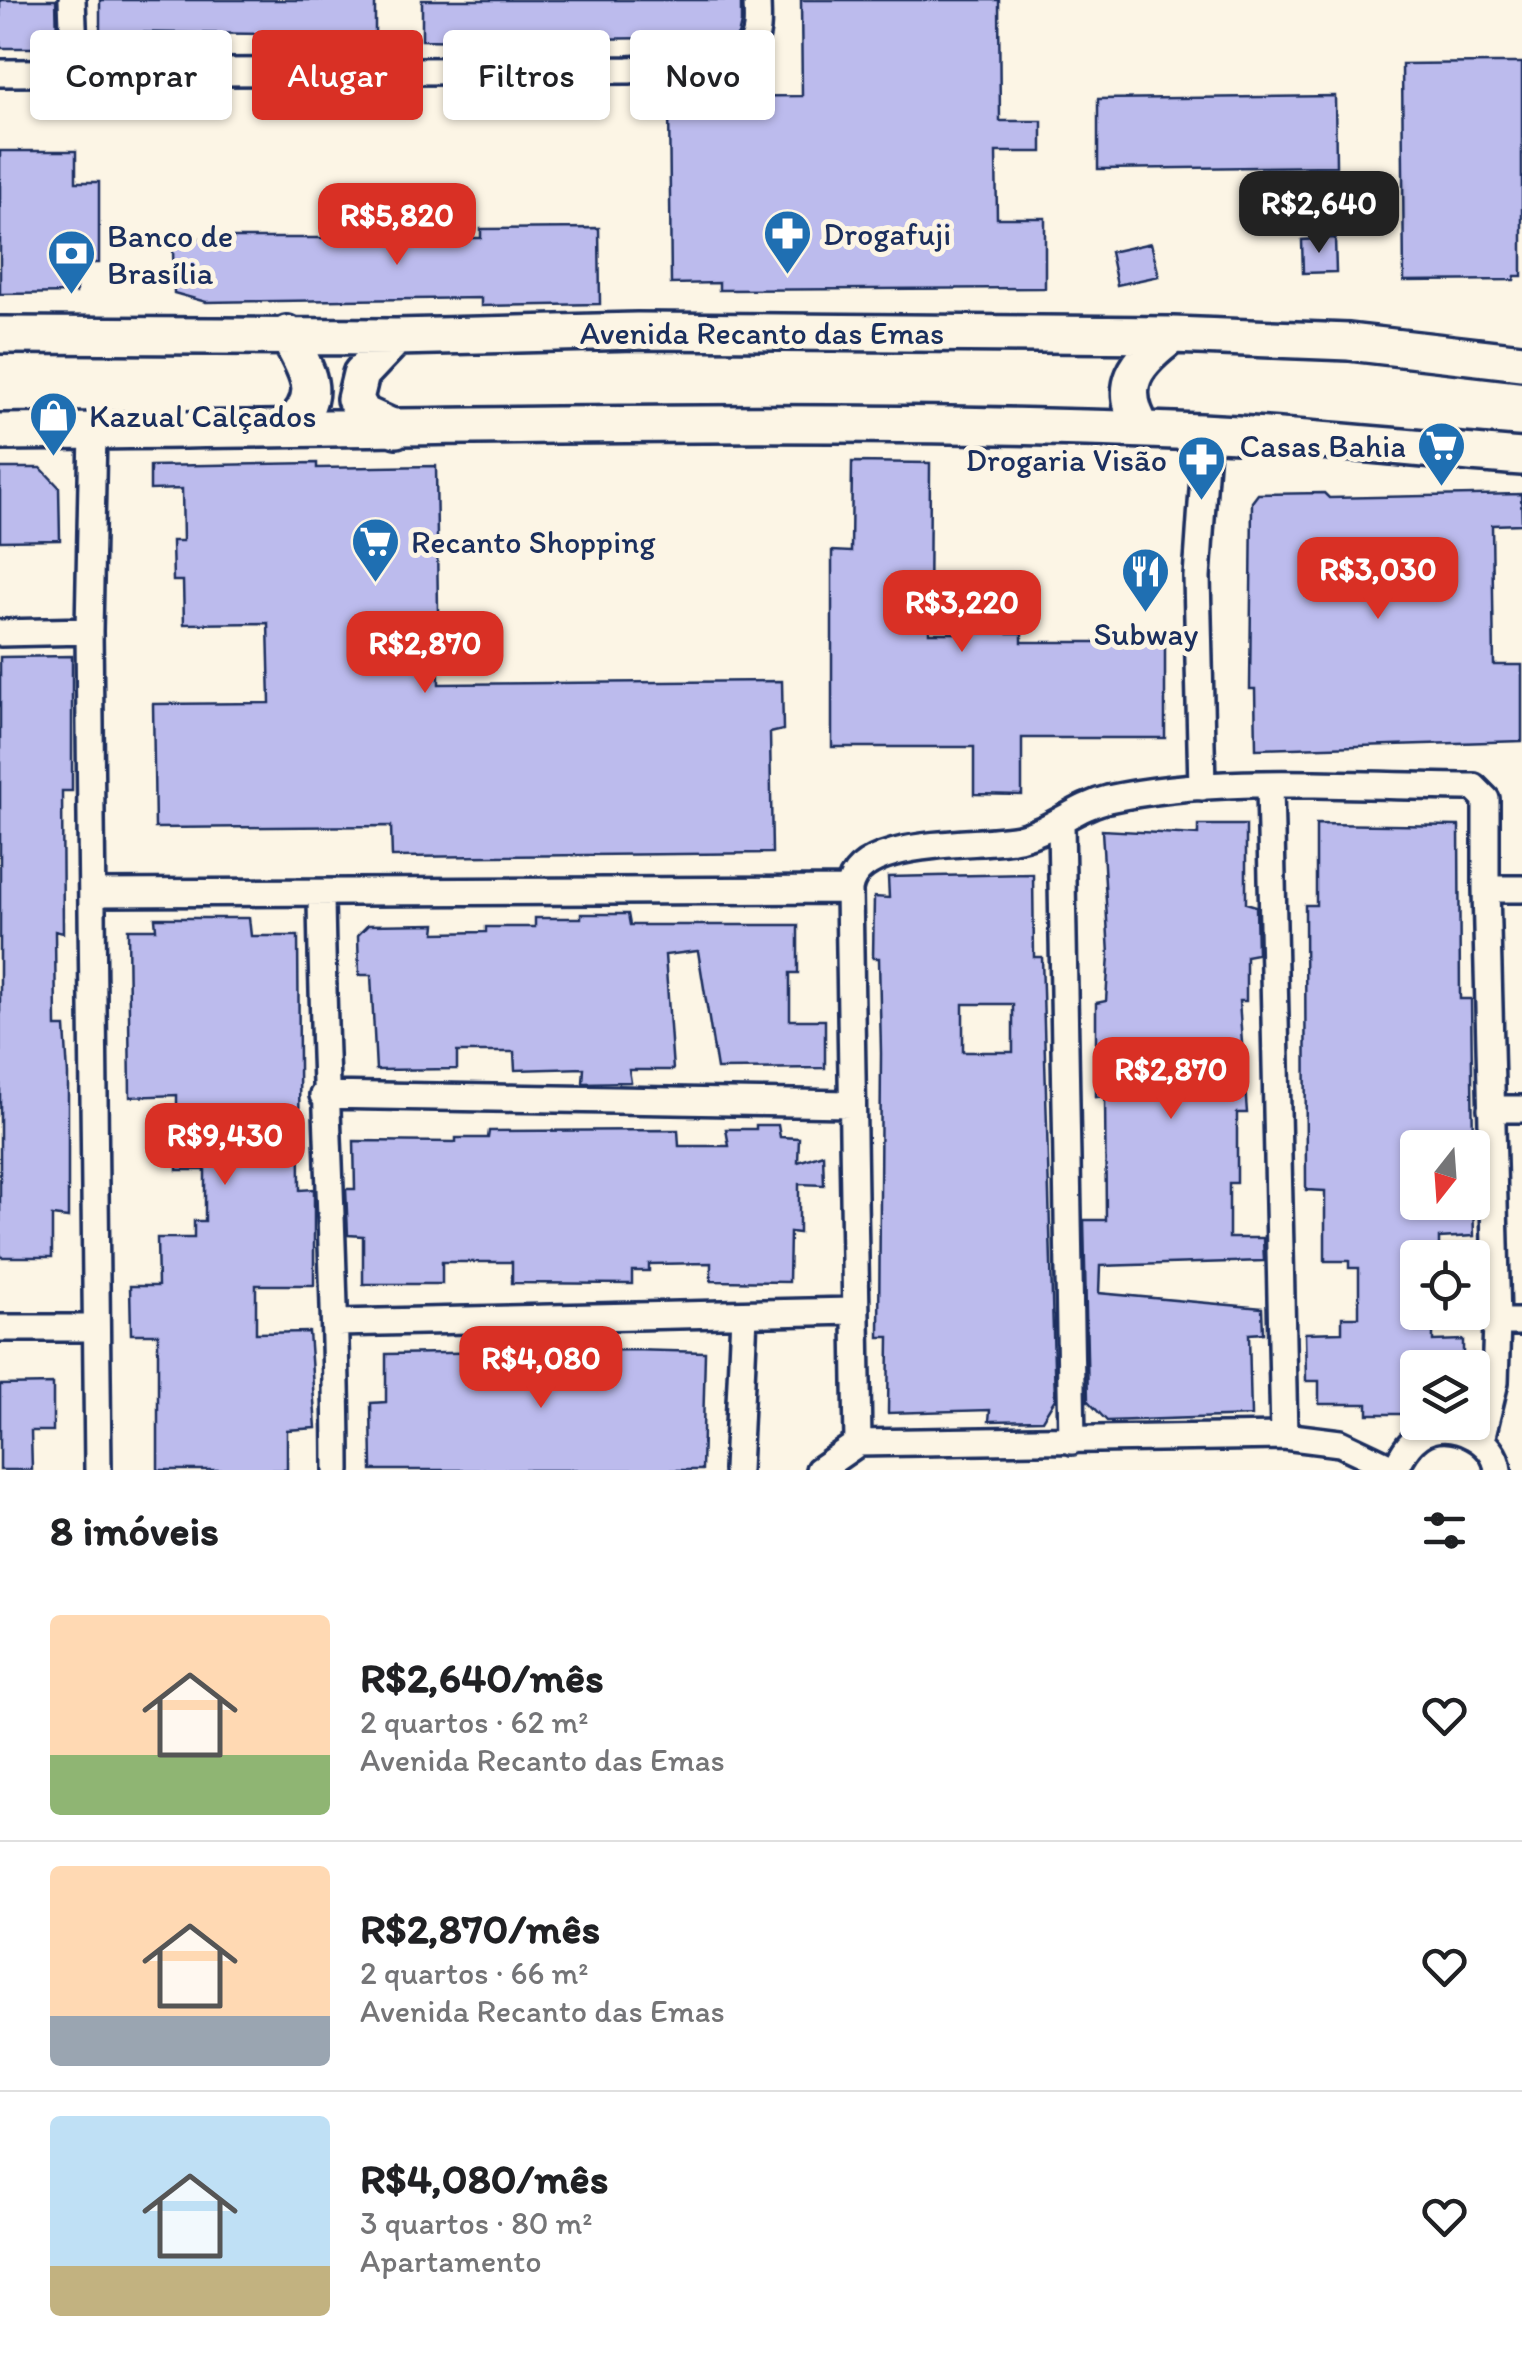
<!DOCTYPE html>
<html lang="pt">
<head>
<meta charset="utf-8">
<style>
  :root { --surface:#fff; --page:#f6f6f6; --text:#202124; --muted:#757577; --line:#e0e0e0; --accent:#d93025 }
  body { margin:0; font-family:Itim,sans-serif; background:var(--page); color:var(--text); height:100vh; display:flex; flex-direction:column; font-size:38px; white-space:nowrap }
  * { box-sizing:border-box; margin:0 }
  p { font-size:32px; color:var(--muted) }
  .icon { flex:none; width:55px; height:55px; fill:none; stroke:currentColor; stroke-width:2; stroke-linecap:round; stroke-linejoin:round }
  .map { position:relative; height:1470px; overflow:hidden }
  .sheet { display:flex; flex-direction:column; background:var(--surface); flex:1 }
  .sheet>* { flex:none }
  .top-card { position:absolute; left:30px; top:30px; width:1000px; height:90px; display:flex; gap:20px }
  .needle { width:65px; rotate:197deg }
  .fabs { position:absolute; left:1400px; top:1130px; display:grid; gap:20px }
  .fabs a { display:grid; place-items:center; width:90px; height:90px; border-radius:10px; background:var(--surface); box-shadow:0 2px 8px #0004; font-size:50px }
  .price { position:absolute; translate:-50% -85px; padding:0 22px; border-radius:20px; background:var(--accent); color:#fff; font-size:32px; line-height:65px; filter:drop-shadow(0 2px 5px #0008) }
  .price::after { content:''; position:absolute; left:50%; top:60px; width:30px; height:22px; margin-left:-15px; background:inherit; clip-path:polygon(0 0,100% 0,50% 100%) }
  .price.active { background:#222; color:#fff }
  ul { padding:0; list-style:none }
  li { display:flex; align-items:center; gap:30px; height:250px; padding:0 50px }
  li+li { border-top:2px solid var(--line) }
  li span { display:grid; place-items:center; flex:none; width:280px; height:200px; border-radius:10px; color:#555 }
  li>.icon { margin-inline-start:auto }
  span .icon { width:120px; height:120px; fill:#fffc; stroke-width:1 }
  li b { font-size:42px }
  h2 { display:flex; justify-content:space-between; align-items:center; height:120px; padding:0 50px; font-size:42px }
  .tag { padding:0 35px; border-radius:10px; background:var(--surface); box-shadow:0 2px 8px #0004; font-size:35px; line-height:90px }
  .tag.active { background:var(--accent); color:#fff }
  .map>svg:first-child { display:block }
  .building { fill:#bcbbed; stroke:#1b2f5e; stroke-width:2.5; fill-rule:evenodd }
  .lines { fill:none; stroke-linecap:round; stroke-linejoin:round }
  .minor-casing { stroke:#1b2f5e; stroke-width:32 }
  .secondary-casing { stroke:#1b2f5e; stroke-width:42 }
  .minor { stroke:#fcf5e5; stroke-width:25 }
  .secondary { stroke:#fcf5e5; stroke-width:35 }
  .labels { text-anchor:middle; stroke-width:10; stroke-linejoin:round; paint-order:stroke }
  .poi-label { font-size:32px; fill:#1b2f5e; stroke:#fcf5e5; text-anchor:start }
  .street-label { font-size:32px; fill:#1b2f5e; stroke:#fcf5e5 }
</style>
</head>
<body>
<div class="map">
<svg width="1522" height="1470" viewBox="0 0 1522 1470">
  <rect width="100%" height="100%" fill="#fcf5e5"/>
  <filter id="ink" filterUnits="userSpaceOnUse"><feTurbulence type="fractalNoise" baseFrequency=".01" numOctaves="2"/><feDisplacementMap in="SourceGraphic" scale="20" xChannelSelector="R" yChannelSelector="G"/><feConvolveMatrix kernelMatrix="1 2 1 2 8 2 1 2 1" color-interpolation-filters="sRGB"/></filter>
  <g filter="url(#ink)">
    <path class="building" d="M0 0H56L57 38 48 48H0Z
      M100 0H375V37L281 40 278 34 100 32Z
      M422 0H741V23L738 36 719 45 659 44V38L579 39 580 32 516 33V28H470L469 41 422 40Z
      M801 0H999L1000 121H1042V152H996L997 218H1045V288L719 290V283L671 284 669 106H694V97L802 96Z
      M1495 63H1522V276H1515L1514 280 1404 281 1402 64Z
      M1335 96 1336 166 1098 169V99Z
      M0 151H76V182H99V263H76V293L0 294Z
      M599 228 600 304 481 306V298L206 302 174 293 173 248 198 238H481V229Z
      M1335 238 1336 272 1303 273 1302 240Z
      M1151 243 1159 276 1117 285 1110 252Z
      M852 462 930 463 929 633H1022V642H1165V738H1022V795L974 794V747H832V551L851 552Z
      M317 463V468L436 466 439 684 782 681 783 730 770 733 772 853 392 857 391 826 155 828 153 704 270 703 268 623 184 624 183 581H173L172 541H183L182 489 150 490V466Z
      M0 468H41L59 487 60 540 0 541Z
      M1324 493 1329 498 1521 494 1522 524 1492 525 1494 665H1522V741L1256 749 1255 689H1250L1252 502 1258 494Z
      M72 656V791H62L63 933 55 931 56 1027H65L68 1075V1218L52 1216V1257H0V657Z
      M1316 824 1459 826 1460 999H1471L1473 1148H1418V1202H1473L1474 1236 1439 1238V1258H1418L1416 1332H1433V1341L1463 1340V1368H1418L1416 1414H1368V1404H1319V1381H1306L1305 1333 1342 1332V1317H1359V1268H1349V1261H1325V1191L1306 1190 1305 905H1316Z
      M1198 825H1246V903L1256 906 1257 954 1246 956V1001H1239L1247 1113H1237V1183H1229V1238H1263L1264 1261 1100 1266 1099 1293 1262 1308 1263 1333 1249 1334 1251 1416 1107 1421 1088 1401 1084 1220H1106L1105 1096 1096 1097V1003L1106 1001 1109 955 1102 830 1198 835Z
      M1033 874 1034 957H1042L1055 1399 1042 1420 989 1421 990 1410 888 1413 889 1337H879L881 1053 879 958H873L874 897 889 898 888 877ZM963 1004H1013V1052H963Z
      M581 914H628L630 925H798V973H790V1020H825V1068L717 1069 698 951 665 955 673 1070H629L631 1082 583 1083 584 1068 515 1070 514 1052H457V1069L376 1070 371 975H359L358 935 368 925 436 924 435 933 486 932V927H535V918H581Z
      M155 918H249L251 936H298L300 1190 314 1189V1285H256V1333L309 1332 316 1428 287 1430V1470H158V1334H131L130 1286H158L157 1238H194V1221H205V1170H177V1095L130 1097 128 929H156Z
      M756 1125H778L780 1137 799 1138 798 1162 823 1154 824 1185 799 1184V1233L790 1232 789 1282 711 1281V1263L649 1264V1271H632V1284L512 1283V1262H442V1284H363V1236L348 1235 346 1189H355L354 1141 456 1142V1138H488L489 1131 678 1130 679 1146H729L726 1129H756Z
      M632 1350 705 1352 702 1470H372L371 1403 386 1402V1354Z
      M53 1384V1431H31L32 1470H0V1385Z"/>
    <g class="lines">
      <defs>
        <path id="minor" d="M72 0 75 74
          M0 73 629 70C657 67 735 70 751 46 760 33 757 16 757 0
          M93 431 89 631 98 1470
          M0 633 89 631
          M1270 786 1284 1436
          M1202 787 1197 577 1207 432
          M1061 824 1072 1441
          M93 893 849 890
          M321 894C323 1086 337 1278 337 1470
          M323 1095 850 1104
          M1491 1109H1522
          M1497 1322H1522
          M337 1323 853 1311
          M0 1328H93
          M1481 1440 1495 1382 1497 1322 1486 889
          M858 1443 1284 1436 1340 1443 1395 1469
          M737 1470 744 1315
          M819 1470 858 1443 849 890C856 836 976 847 1019 838 1053 830 1075 807 1108 799 1226 774 1354 787 1474 787L1486 799V889H1522
          M1395 1470C1402 1454 1412 1436 1431 1430 1458 1423 1495 1441 1498 1470"/>
        <path id="secondary" d="M287 334C305 369 326 394 291 425
          M0 335 396 337 637 331 1173 335 1349 342 1522 362
          M396 429 363 414 355 399 361 374 396 337
          M1143 430C1116 386 1135 363 1173 335
          M0 432C400 429 801 415 1201 432 1308 437 1415 449 1522 457"/>
      </defs>
      <use href="#minor" class="minor-casing"/>
      <use href="#secondary" class="secondary-casing"/>
      <use href="#minor" class="minor"/>
      <use href="#secondary" class="secondary"/>
    </g>
  </g>
  <defs>
    <symbol id="pharmacy-pin" viewBox="-11 -11 22 30"><path d="M0 17L-7.5 6A9.5 9.5 0 1 1 7.5 6Z" fill="#1f6fb2" stroke="#fcf5e5"/><path d="M-2-6h4v4h4v4h-4v4h-4v-4h-4v-4h4Z" fill="#fff"/></symbol>
    <symbol id="bank-pin" viewBox="-11 -11 22 30"><path d="M0 17L-7.5 6A9.5 9.5 0 1 1 7.5 6Z" fill="#1f6fb2" stroke="#fcf5e5"/><path d="M-6-4H6V4H-6ZM0-2.3a2.3 2.3 0 1 0 0 4.6a2.3 2.3 0 1 0 0-4.6Z" fill="#fff"/></symbol>
    <symbol id="shop-pin" viewBox="-11 -11 22 30"><path d="M0 17L-7.5 6A9.5 9.5 0 1 1 7.5 6Z" fill="#1f6fb2" stroke="#fcf5e5"/><path d="M-5-2.5h2.3a2.7 3.5 0 0 1 5.4 0H5L5.5 6h-11ZM-1.5-2.5h3a1.5 2.3 0 0 0-3 0Z" fill="#fff"/></symbol>
    <symbol id="supermarket-pin" viewBox="-11 -11 22 30"><path d="M0 17L-7.5 6A9.5 9.5 0 1 1 7.5 6Z" fill="#1f6fb2" stroke="#fcf5e5"/><path d="M-6-5.5h2.5l.6 2H6L4.5 2H-2.5L-4.4-4H-6ZM-1.5 3.2a1.3 1.3 0 1 0 .1 0ZM3 3.2a1.3 1.3 0 1 0 .1 0Z" fill="#fff"/></symbol>
    <symbol id="restaurant-pin" viewBox="-11 -11 22 30"><path d="M0 17L-7.5 6A9.5 9.5 0 1 1 7.5 6Z" fill="#1f6fb2" stroke="#fcf5e5"/><path d="M-5-6h1v4h1v-4h1v4h1v-4h1v5L-1.5 .5V6h-2V.5L-5-1ZM5-6V6H3V1.5H1.5Q1.5-4 5-6Z" fill="#fff"/></symbol>
  </defs>
  <g fill-rule="evenodd">
    <use href="#pharmacy-pin" x="760" y="206" width="55" height="75"/>
    <use href="#bank-pin" x="44" y="226" width="55" height="75"/>
    <use href="#shop-pin" x="26" y="388" width="55" height="75"/>
    <use href="#supermarket-pin" x="1414" y="418" width="55" height="75"/>
    <use href="#pharmacy-pin" x="1174" y="432" width="55" height="75"/>
    <use href="#supermarket-pin" x="348" y="514" width="55" height="75"/>
    <use href="#restaurant-pin" x="1118" y="544" width="55" height="75"/>
  </g>
  <g class="labels">
    <g class="poi-label">
      <text x="823" y="245">Drogafuji</text>
      <text x="107" y="247">Banco de<tspan x="107" dy="37">Brasília</tspan></text>
      <text x="89" y="427">Kazual Calçados</text>
      <text x="1406" y="457" text-anchor="end">Casas Bahia</text>
      <text x="1167" y="471" text-anchor="end">Drogaria Visão</text>
      <text x="411" y="553">Recanto Shopping</text>
      <text x="1146" y="645" text-anchor="middle">Subway</text>
    </g>
    <g class="street-label">
      <text x="762" y="344">Avenida Recanto das Emas</text>
    </g>
  </g>
</svg>
<div class="fabs">
<a><svg class="needle" viewBox="-14 -14 28 28"><path d="M0-13l5 13h-10z" fill="#e53935"/><path d="M0 13l5-13h-10z" fill="#757577"/></svg></a>
<a><svg class="icon" aria-label="locate" viewBox="0 0 24 24"><circle cx="12" cy="12" r="6"/><path d="M12 2v4M12 18v4M2 12h4M18 12h4"/></svg></a>
<a><svg class="icon" aria-label="layers" viewBox="0 0 24 24"><path d="M12 4l9 5-9 5-9-5zM3 14l9 5 9-5"/></svg></a>
</div>
<b class="price active" style="left:1319px;top:256px">R$2,640</b>
<b class="price" style="left:397px;top:268px">R$5,820</b>
<b class="price" style="left:1378px;top:622px">R$3,030</b>
<b class="price" style="left:962px;top:655px">R$3,220</b>
<b class="price" style="left:425px;top:696px">R$2,870</b>
<b class="price" style="left:1171px;top:1122px">R$2,870</b>
<b class="price" style="left:225px;top:1188px">R$9,430</b>
<b class="price" style="left:541px;top:1411px">R$4,080</b>
<div class="top-card">
<a class="tag">Comprar</a>
<a class="tag active">Alugar</a>
<a class="tag">Filtros</a>
<a class="tag">Novo</a>
</div>
</div>
<section class="sheet">
<h2>8 imóveis<svg class="icon" aria-label="filters" viewBox="0 0 24 24"><path d="M4 7h16M4 17h16"/><circle cx="9" cy="7" r="2"/><circle cx="15" cy="17" r="2"/></svg></h2>
<ul>
<li><span style="background:linear-gradient(#ffd9b3 70%,#8fb573 0)"><svg class="icon" aria-label="home" viewBox="0 0 24 24"><path d="M3 11l9-7 9 7M6 9v11h12V9"/></svg></span><div><b>R$2,640/mês</b><p>2 quartos · 62 m²</p><p>Avenida Recanto das Emas</p></div><svg class="icon" aria-label="heart" viewBox="0 0 24 24"><path d="M12 20l-8-8c-3-5 5-10 8-4 3-6 11-1 8 4z"/></svg></li>
<li><span style="background:linear-gradient(#ffd9b3 75%,#9aa5b1 0)"><svg class="icon" aria-label="home" viewBox="0 0 24 24"><path d="M3 11l9-7 9 7M6 9v11h12V9"/></svg></span><div><b>R$2,870/mês</b><p>2 quartos · 66 m²</p><p>Avenida Recanto das Emas</p></div><svg class="icon" aria-label="heart" viewBox="0 0 24 24"><path d="M12 20l-8-8c-3-5 5-10 8-4 3-6 11-1 8 4z"/></svg></li>
<li><span style="background:linear-gradient(#bfe0f5 75%,#c2b280 0)"><svg class="icon" aria-label="home" viewBox="0 0 24 24"><path d="M3 11l9-7 9 7M6 9v11h12V9"/></svg></span><div><b>R$4,080/mês</b><p>3 quartos · 80 m²</p><p>Apartamento</p></div><svg class="icon" aria-label="heart" viewBox="0 0 24 24"><path d="M12 20l-8-8c-3-5 5-10 8-4 3-6 11-1 8 4z"/></svg></li>
</ul>
</section>
</body>
</html>
